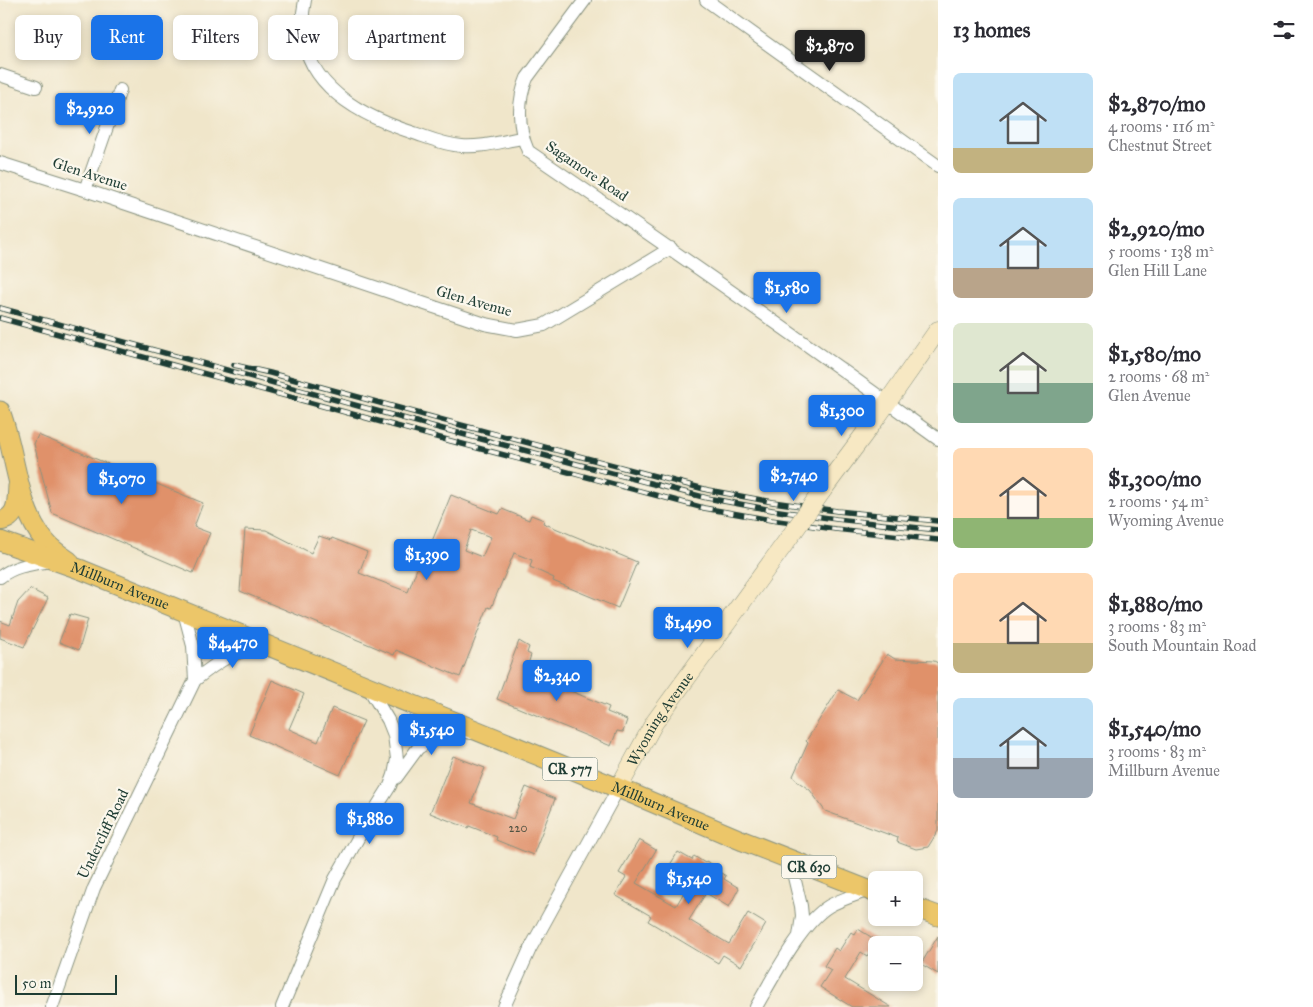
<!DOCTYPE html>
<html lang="en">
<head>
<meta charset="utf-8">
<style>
  :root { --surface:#fff; --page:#f7f7f7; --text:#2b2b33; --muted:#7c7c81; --accent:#1a73e8 }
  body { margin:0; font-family:"IM FELL Great Primer",serif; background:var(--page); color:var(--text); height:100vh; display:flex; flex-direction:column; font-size:19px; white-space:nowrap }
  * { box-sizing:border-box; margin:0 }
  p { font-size:16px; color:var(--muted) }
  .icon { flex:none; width:28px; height:28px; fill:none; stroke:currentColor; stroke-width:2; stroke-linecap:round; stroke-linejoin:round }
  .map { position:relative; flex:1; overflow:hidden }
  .panel { display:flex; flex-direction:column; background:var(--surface); width:375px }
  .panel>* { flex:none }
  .banner { position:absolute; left:15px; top:15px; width:475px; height:45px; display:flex; gap:10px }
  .tools { position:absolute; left:868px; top:871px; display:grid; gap:10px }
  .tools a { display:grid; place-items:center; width:55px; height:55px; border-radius:8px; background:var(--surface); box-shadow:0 2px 8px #0003; font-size:25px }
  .scale { position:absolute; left:15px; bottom:12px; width:102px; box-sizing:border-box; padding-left:5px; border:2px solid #1f3d34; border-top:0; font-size:14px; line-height:18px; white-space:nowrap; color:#1f3d34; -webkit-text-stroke:4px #fbf7ec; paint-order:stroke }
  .price { position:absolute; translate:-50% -42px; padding:0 11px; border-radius:5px; background:var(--accent); color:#fff; font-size:16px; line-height:32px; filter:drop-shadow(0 1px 2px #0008) }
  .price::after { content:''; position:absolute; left:50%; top:30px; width:15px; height:11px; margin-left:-8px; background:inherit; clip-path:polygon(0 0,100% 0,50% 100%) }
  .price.current { background:#222; color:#fff }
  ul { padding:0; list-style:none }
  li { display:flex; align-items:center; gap:15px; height:125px; padding:0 15px }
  li span { display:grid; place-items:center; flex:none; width:140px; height:100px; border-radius:8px; color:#555 }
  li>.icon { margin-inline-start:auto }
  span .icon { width:60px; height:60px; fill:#fffc; stroke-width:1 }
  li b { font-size:21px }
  h2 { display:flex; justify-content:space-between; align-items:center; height:60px; padding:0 15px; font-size:21px }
  .pill { padding:0 18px; border-radius:8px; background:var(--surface); box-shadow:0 2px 8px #0003; font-size:18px; line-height:45px }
  .pill.current { background:var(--accent); color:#fff }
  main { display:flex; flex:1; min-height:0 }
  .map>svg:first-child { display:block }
  .building { fill:#e0916b; fill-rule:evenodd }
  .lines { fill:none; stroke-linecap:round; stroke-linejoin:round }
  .street-casing { stroke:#88927f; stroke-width:14 }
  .secondary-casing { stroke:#88927f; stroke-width:19 }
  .primary-casing { stroke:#88927f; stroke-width:21 }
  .street { stroke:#fff; stroke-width:12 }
  .secondary { stroke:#f7e8c3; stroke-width:18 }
  .primary { stroke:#ecc669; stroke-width:19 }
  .rail-casing { stroke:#1f3d34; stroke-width:5.5 }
  .rail { stroke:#fbf7ec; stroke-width:4; stroke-dasharray:11; stroke-linecap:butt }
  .secondary-bridge-casing { stroke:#88927f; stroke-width:19; stroke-linecap:butt }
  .secondary-bridge { stroke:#f7e8c3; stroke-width:18 }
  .labels { text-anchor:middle; stroke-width:4.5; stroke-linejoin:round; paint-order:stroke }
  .number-label { font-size:12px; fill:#4f5242 }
  .shield { fill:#fbf7ec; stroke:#61756b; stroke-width:1 }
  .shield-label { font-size:14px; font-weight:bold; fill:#1f3d34 }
  .street-label { font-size:15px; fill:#1f3d34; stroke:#fbf7ec }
</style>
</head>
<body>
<main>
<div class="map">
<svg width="938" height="1007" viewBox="0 0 938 1007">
  <rect width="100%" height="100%" fill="#fbf7ec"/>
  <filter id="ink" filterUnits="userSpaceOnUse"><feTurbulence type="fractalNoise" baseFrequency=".02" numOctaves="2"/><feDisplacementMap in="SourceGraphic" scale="10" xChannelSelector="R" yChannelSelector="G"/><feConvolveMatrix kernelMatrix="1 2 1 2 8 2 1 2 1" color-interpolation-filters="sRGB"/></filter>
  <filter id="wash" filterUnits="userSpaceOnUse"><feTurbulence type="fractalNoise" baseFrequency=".0096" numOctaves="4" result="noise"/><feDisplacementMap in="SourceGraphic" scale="20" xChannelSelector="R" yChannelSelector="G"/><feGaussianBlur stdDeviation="1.12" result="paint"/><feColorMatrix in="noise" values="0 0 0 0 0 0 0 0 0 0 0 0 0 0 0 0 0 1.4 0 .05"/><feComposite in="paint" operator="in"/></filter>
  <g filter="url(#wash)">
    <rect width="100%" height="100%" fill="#f0e6ca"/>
    <g id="blocks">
      <path class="building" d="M38 435 203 503 194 527 210 533 193 573 52 513 34 444Z
        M451 495 499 514 502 509 529 520 531 515 544 520 543 523 637 562 618 608 553 581 554 578 530 567 532 560 514 553 491 608 488 607 460 677 396 650 394 655 240 591 245 529 266 530 311 553 319 536 331 540 332 538 367 552 359 573 408 592 426 545 430 546ZM471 530 491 537 482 557 464 550Z
        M30 589 48 598 24 647 0 638V621L10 625 18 602Z
        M70 614 88 619 79 650 59 642Z
        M519 641 529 647 527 653 531 655 527 667 544 674 542 679 609 707 607 712 627 720 623 732 617 731 611 746 497 699Z
        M887 654 895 659 934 661 938 663V831L928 847 916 849 897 842 898 838 825 811 810 790 797 781 793 776 808 743 806 741 838 690 857 700Z
        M272 680 304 694 289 729 318 742 332 708 364 721 340 775 249 735Z
        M453 756 485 768 471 803 513 819 526 787 555 799 533 855 496 840 497 837 469 826 468 828 430 813Z
        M639 840 656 850 636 883 676 906 690 882 668 868 678 852 692 860 694 856 705 863 706 861 717 867 716 870 726 876 724 879 739 888 729 907 706 893 689 920 729 944 748 913 766 924 741 966 723 955 718 963 648 921 651 916 615 895 626 877 619 873Z
        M858 929 876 940V956L870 952 867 956 861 952 845 979 891 1007H852L820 987 831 970 824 966 835 948 839 951 851 932 855 935Z
        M938 936V974L921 964Z"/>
    </g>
  </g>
  <g filter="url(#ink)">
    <use href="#blocks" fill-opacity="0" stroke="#88927f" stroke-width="1"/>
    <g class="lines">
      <defs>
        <path id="street" d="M305 0C289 76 351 113 414 133 429 138 445 145 462 146 481 148 503 141 522 138
          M585 0 527 78C517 101 518 128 528 151 666 245 803 341 938 439
          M706 0 938 166
          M0 75 36 87
          M0 163 85 190 485 324 517 330 544 325 671 248
          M85 190 120 90
          M0 577C15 565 33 564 51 561
          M195 680C220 660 233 651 266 646
          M396 778 418 748 430 741 461 731 472 733
          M790 860 801 906 802 916 799 936
          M52 1007 94 888 195 680 193 646 184 612
          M282 1007 335 879 366 824 390 786 394 775 397 759 394 735 388 720 368 687
          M504 1007 530 949 618 789
          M756 1007C773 978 801 923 829 906 841 899 856 895 869 890"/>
        <g id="secondary">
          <path d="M822 491 877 417 938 330"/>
          <path id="s1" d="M618 789 654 723 794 531"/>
        </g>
        <g id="primary">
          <path d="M0 411C16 451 16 507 45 541 51 549 60 555 69 561"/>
          <path d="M0 521C18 518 17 501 18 486"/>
          <path id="s2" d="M0 541 82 570 635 795 743 841 876 893"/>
          <path d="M914 907 938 916"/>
        </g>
      </defs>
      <use href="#street" class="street-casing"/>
      <use href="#secondary" class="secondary-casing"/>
      <use href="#primary" class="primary-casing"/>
      <use href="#street" class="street"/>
      <use href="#secondary" class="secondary"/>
      <use href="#primary" class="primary"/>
      <defs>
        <path id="rail" d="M0 308 439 428 707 498 772 510 836 519 938 530
          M0 318 451 441 704 508 771 520 835 529 938 540
          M234 365 270 373 461 425 708 490 773 502 837 511 938 521"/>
      </defs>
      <use href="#rail" class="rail-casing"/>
      <use href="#rail" class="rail"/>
      <defs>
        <path id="secondary-bridge" d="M794 531 822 491"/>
      </defs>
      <use href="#secondary-bridge" class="secondary-bridge-casing"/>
      <use href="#secondary-bridge" class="secondary-bridge"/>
    </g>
  </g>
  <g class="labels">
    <g class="number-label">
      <text x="518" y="832">220</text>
    </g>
    <g class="shield">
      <rect x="542.5" y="757.5" width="55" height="23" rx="4"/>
      <rect x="781.5" y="855.5" width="55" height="23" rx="4"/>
    </g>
    <g class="shield-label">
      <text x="570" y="774">CR 577</text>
      <text x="809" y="872">CR 630</text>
    </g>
    <g class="street-label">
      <text transform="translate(587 171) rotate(34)" y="5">Sagamore Road</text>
      <text transform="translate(90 174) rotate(18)" y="5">Glen Avenue</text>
      <text transform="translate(474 301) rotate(16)" y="5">Glen Avenue</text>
      <text dy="5" stroke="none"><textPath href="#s2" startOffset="128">Millburn Avenue</textPath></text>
      <text dy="5" stroke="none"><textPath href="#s1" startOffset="82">Wyoming Avenue</textPath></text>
      <text dy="5" stroke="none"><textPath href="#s2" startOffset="712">Millburn Avenue</textPath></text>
      <text transform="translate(103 834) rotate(-64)" y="5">Undercliff Road</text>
    </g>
  </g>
</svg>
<div class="tools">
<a>+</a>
<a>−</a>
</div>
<div class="scale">50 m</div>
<b class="price current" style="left:830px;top:72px">$2,870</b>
<b class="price" style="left:90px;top:135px">$2,920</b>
<b class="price" style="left:787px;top:314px">$1,580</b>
<b class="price" style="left:842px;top:437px">$1,300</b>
<b class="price" style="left:794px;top:502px">$2,740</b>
<b class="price" style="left:122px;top:505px">$1,070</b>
<b class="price" style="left:427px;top:581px">$1,390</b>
<b class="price" style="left:688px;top:649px">$1,490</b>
<b class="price" style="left:233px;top:669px">$4,470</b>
<b class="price" style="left:557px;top:702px">$2,340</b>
<b class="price" style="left:432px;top:756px">$1,540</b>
<b class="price" style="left:370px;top:845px">$1,880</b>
<b class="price" style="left:689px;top:905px">$1,540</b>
<div class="banner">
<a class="pill">Buy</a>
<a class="pill current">Rent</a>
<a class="pill">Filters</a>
<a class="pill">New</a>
<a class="pill">Apartment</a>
</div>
</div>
<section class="panel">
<h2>13 homes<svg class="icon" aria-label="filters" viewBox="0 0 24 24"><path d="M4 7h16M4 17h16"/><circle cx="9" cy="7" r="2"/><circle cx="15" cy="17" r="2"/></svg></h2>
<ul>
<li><span style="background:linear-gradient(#bfe0f5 75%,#c2b280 0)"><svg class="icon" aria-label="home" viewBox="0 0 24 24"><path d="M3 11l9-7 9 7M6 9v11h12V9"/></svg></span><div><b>$2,870/mo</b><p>4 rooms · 116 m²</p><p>Chestnut Street</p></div></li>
<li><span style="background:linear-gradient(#bfe0f5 70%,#b9a48a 0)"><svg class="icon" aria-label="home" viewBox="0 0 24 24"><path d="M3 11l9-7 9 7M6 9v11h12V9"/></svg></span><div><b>$2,920/mo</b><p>5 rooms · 138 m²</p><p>Glen Hill Lane</p></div></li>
<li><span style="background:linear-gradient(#dfe7d0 60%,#7fa58c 0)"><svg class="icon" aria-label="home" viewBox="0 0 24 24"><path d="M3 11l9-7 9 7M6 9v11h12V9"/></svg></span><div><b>$1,580/mo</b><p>2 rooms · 68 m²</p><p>Glen Avenue</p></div></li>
<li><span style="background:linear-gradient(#ffd9b3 70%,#8fb573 0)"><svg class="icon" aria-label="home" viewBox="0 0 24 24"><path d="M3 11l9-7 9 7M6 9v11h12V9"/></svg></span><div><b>$1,300/mo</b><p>2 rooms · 54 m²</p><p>Wyoming Avenue</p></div></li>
<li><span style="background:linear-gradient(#ffd9b3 70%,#c2b280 0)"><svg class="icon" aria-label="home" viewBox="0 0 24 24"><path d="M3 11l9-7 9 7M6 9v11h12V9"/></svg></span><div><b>$1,880/mo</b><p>3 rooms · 83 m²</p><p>South Mountain Road</p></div></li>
<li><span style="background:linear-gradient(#bfe0f5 60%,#9aa5b1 0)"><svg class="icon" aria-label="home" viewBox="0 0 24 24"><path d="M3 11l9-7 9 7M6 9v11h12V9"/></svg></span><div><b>$1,540/mo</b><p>3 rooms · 83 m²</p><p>Millburn Avenue</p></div></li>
</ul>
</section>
</main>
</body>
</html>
